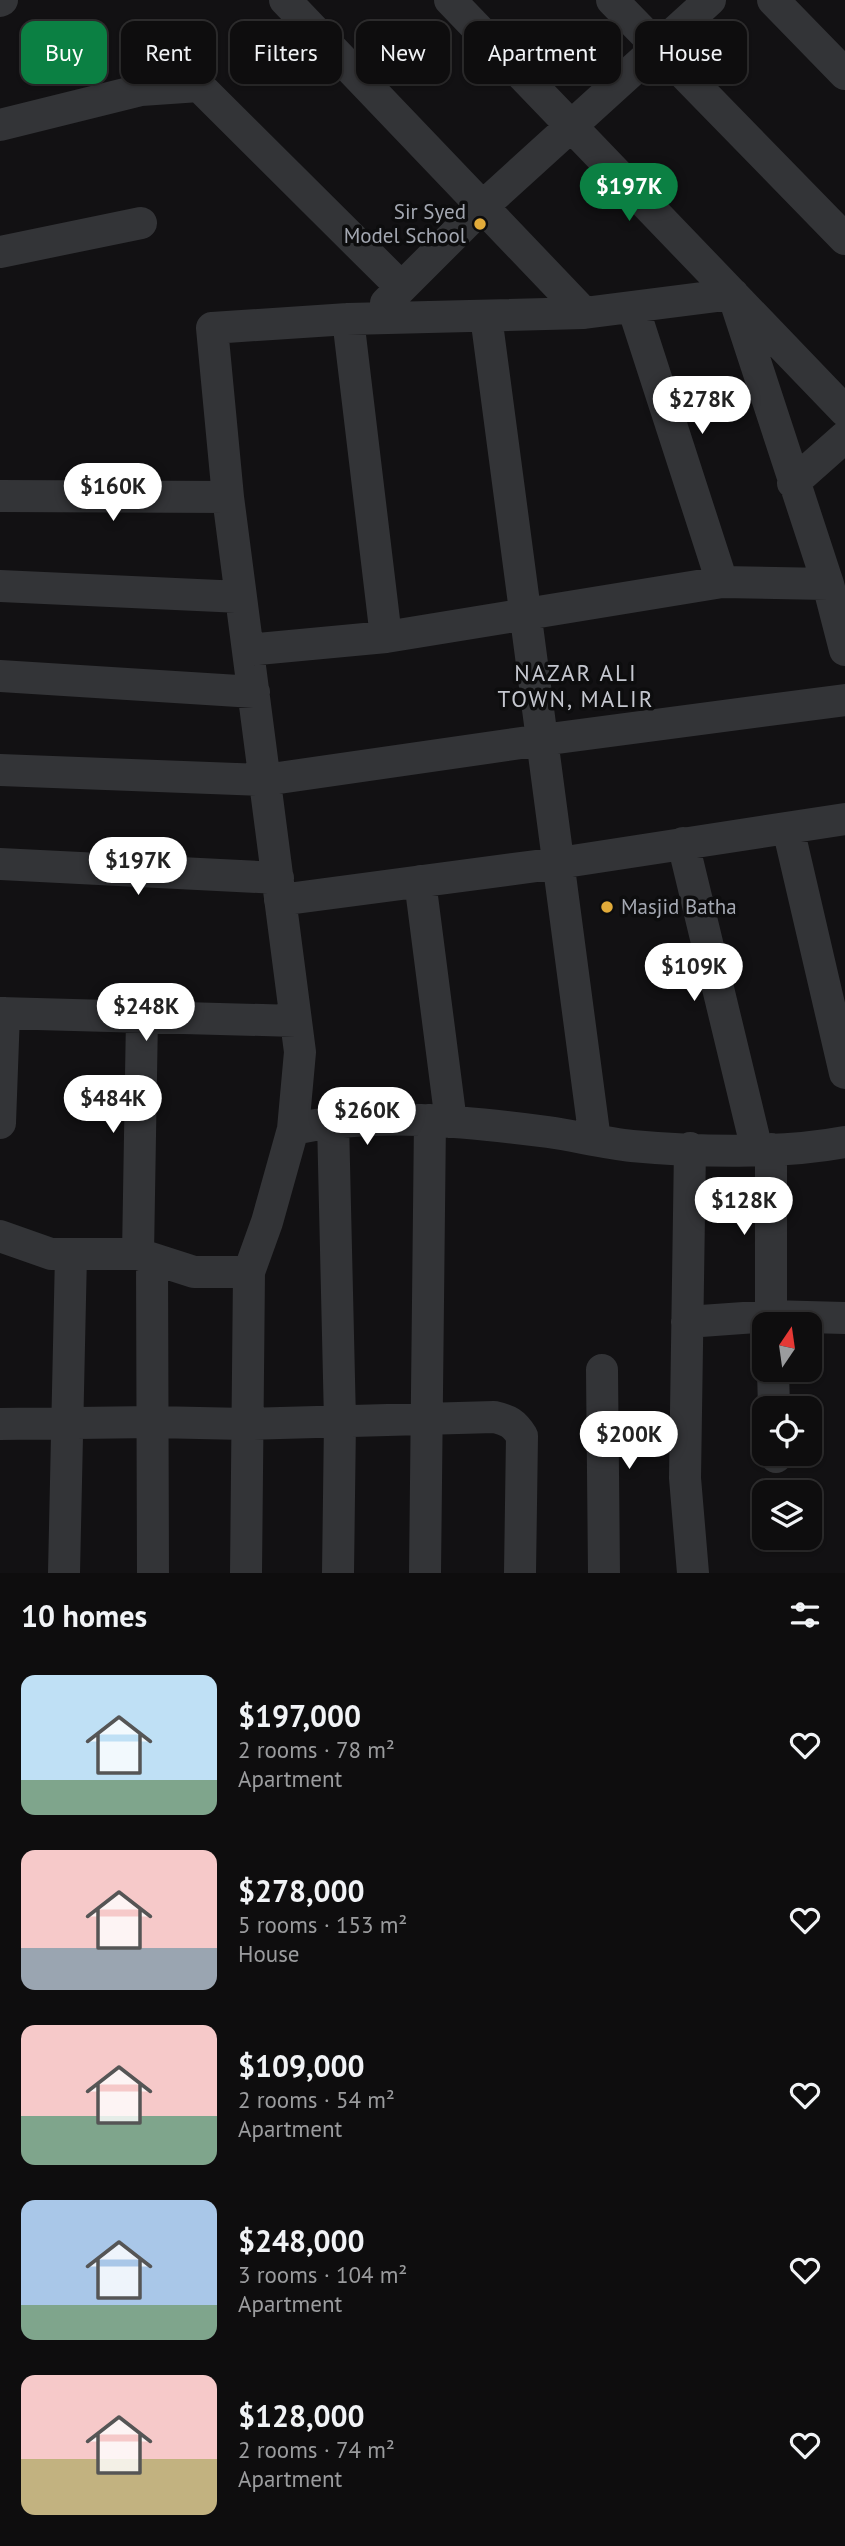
<!DOCTYPE html>
<html lang="en">
<head>
<meta charset="utf-8">
<style>
  :root { --surface:#0e0d0e; --page:#1c1b1c; --text:#f1f3f6; --muted:#9b9c9e; --line:#2e2d2e; --accent:#0b8043 }
  body { margin:0; font-family:"PT Sans",sans-serif; background:var(--page); color:var(--text); height:100vh; display:flex; flex-direction:column; font-size:26px; white-space:nowrap }
  * { box-sizing:border-box; margin:0 }
  p { font-size:23px; color:var(--muted) }
  .icon { flex:none; width:38px; height:38px; fill:none; stroke:currentColor; stroke-width:2; stroke-linecap:round; stroke-linejoin:round }
  .map { position:relative; height:1573px; overflow:hidden }
  .drawer { display:flex; flex-direction:column; background:var(--surface); flex:1 }
  .drawer>* { flex:none }
  .hud { position:absolute; left:21px; top:21px; width:803px; height:63px; display:flex; gap:14px }
  .needle { width:46px; rotate:13deg }
  .tools { position:absolute; left:752px; top:1312px; display:grid; gap:14px }
  .tools a { display:grid; place-items:center; width:70px; height:70px; border-radius:14px; background:var(--surface); box-shadow:0 2px 5px #0004,0 0 0 2px var(--line); font-size:35px }
  .price { position:absolute; translate:-50% -60px; padding:0 16px; border-radius:24px; background:#fff; color:#222; font-size:23px; line-height:46px; filter:drop-shadow(0 2px 4px #0008) }
  .price::after { content:''; position:absolute; left:50%; top:42px; width:21px; height:16px; margin-left:-10px; background:inherit; clip-path:polygon(0 0,100% 0,50% 100%) }
  .price.active { background:var(--accent); color:#fff }
  ul { padding:0; list-style:none }
  li { display:flex; align-items:center; gap:21px; height:175px; padding:0 21px }
  li span { display:grid; place-items:center; flex:none; width:196px; height:140px; border-radius:14px; color:#555 }
  li>.icon { margin-inline-start:auto }
  span .icon { width:84px; height:84px; fill:#fffc; stroke-width:1 }
  li b { font-size:30px }
  h2 { display:flex; justify-content:space-between; align-items:center; height:84px; padding:0 21px; font-size:30px }
  .chip { padding:0 24px; border-radius:14px; background:var(--surface); box-shadow:0 2px 5px #0004,0 0 0 2px var(--line); font-size:24px; line-height:63px }
  .chip.active { background:var(--accent); color:#fff }
  .map>svg:first-child { display:block }
  .lines { fill:none; stroke-linecap:round; stroke-linejoin:round }
  .street { stroke:#333437; stroke-width:32 }
  .poi-dot { fill:#e2ab3a; stroke:#0d0d0e; stroke-width:2.5 }
  .labels { text-anchor:middle; stroke-width:7; stroke-linejoin:round; paint-order:stroke }
  .poi-label { font-size:21px; fill:#a4a8b2; stroke:#0d0d0e; text-anchor:end }
  .neighbourhood-label { font-size:23px; letter-spacing:2px; fill:#c5c7cf; stroke:#0d0d0e }
</style>
</head>
<body>
<div class="map">
<svg width="845" height="1573" viewBox="0 0 845 1573">
  <rect width="100%" height="100%" fill="#121113"/>
  <g class="lines">
    <path class="street" d="M285 0 584 313
      M450 0 845 411
      M612 0 845 239
      M773 0 845 74
      M0 1 2 0
      M0 125 141 90 199 86 401 287
      M0 252 141 223
      M386 303 481 208 710 0
      M633 307 722 582
      M486 316 595 1140
      M348 319 386 637
      M793 483 845 437
      M0 496 228 497
      M0 586 241 597
      M248 650 386 637 722 582 828 584
      M0 676 254 692
      M0 770 265 780 542 740 845 700
      M788 828 845 1073
      M683 843 757 1150
      M0 864 278 878
      M420 881 451 1122
      M280 900 559 863 845 819
      M0 1013 296 1021
      M333 1121 340 1421 338 1573
      M0 1123 4 1013
      M293 1129 300 1052 228 497 212 328 348 319 584 313 733 294 828 584 845 650
      M690 1148 685 1478 693 1573
      M0 1236 51 1254H138L194 1272H249L267 1222 293 1129C377 1112 464 1121 548 1132 576 1136 604 1143 632 1146 697 1152 782 1154 845 1142
      M138 1254 142 1017
      M152 1259 153 1573
      M687 1322 770 1316 845 1318
      M771 1325V1149
      M602 1370 604 1573
      M773 1370 774 1409
      M0 1424 153 1422 246 1424 494 1417C508 1420 514 1423 522 1436L520 1573
      M776 1454V1457
      M64 1573 71 1254
      M246 1573 249 1272
      M425 1573 430 1120"/>
  </g>
  <g class="poi-dot">
    <circle cx="480" cy="224" r="7"/>
    <circle cx="607" cy="907" r="7"/>
  </g>
  <g class="labels">
    <g class="poi-label">
      <text x="466" y="219">Sir Syed<tspan x="466" dy="24">Model School</tspan></text>
      <text x="621" y="914" text-anchor="start">Masjid Batha</text>
    </g>
    <g class="neighbourhood-label">
      <text x="576" y="681">NAZAR ALI<tspan x="576" dy="26">TOWN, MALIR</tspan></text>
    </g>
  </g>
</svg>
<div class="tools">
<a><svg class="needle" viewBox="-14 -14 28 28"><path d="M0-13l5 13h-10z" fill="#e53935"/><path d="M0 13l5-13h-10z" fill="#9b9c9e"/></svg></a>
<a><svg class="icon" aria-label="locate" viewBox="0 0 24 24"><circle cx="12" cy="12" r="6"/><path d="M12 2v4M12 18v4M2 12h4M18 12h4"/></svg></a>
<a><svg class="icon" aria-label="layers" viewBox="0 0 24 24"><path d="M12 4l9 5-9 5-9-5zM3 14l9 5 9-5"/></svg></a>
</div>
<b class="price active" style="left:629px;top:223px">$197K</b>
<b class="price" style="left:702px;top:436px">$278K</b>
<b class="price" style="left:113px;top:523px">$160K</b>
<b class="price" style="left:138px;top:897px">$197K</b>
<b class="price" style="left:694px;top:1003px">$109K</b>
<b class="price" style="left:146px;top:1043px">$248K</b>
<b class="price" style="left:113px;top:1135px">$484K</b>
<b class="price" style="left:367px;top:1147px">$260K</b>
<b class="price" style="left:744px;top:1237px">$128K</b>
<b class="price" style="left:629px;top:1471px">$200K</b>
<div class="hud">
<a class="chip active">Buy</a>
<a class="chip">Rent</a>
<a class="chip">Filters</a>
<a class="chip">New</a>
<a class="chip">Apartment</a>
<a class="chip">House</a>
</div>
</div>
<section class="drawer">
<h2>10 homes<svg class="icon" aria-label="filters" viewBox="0 0 24 24"><path d="M4 7h16M4 17h16"/><circle cx="9" cy="7" r="2"/><circle cx="15" cy="17" r="2"/></svg></h2>
<ul>
<li><span style="background:linear-gradient(#bfe0f5 75%,#7fa58c 0)"><svg class="icon" aria-label="home" viewBox="0 0 24 24"><path d="M3 11l9-7 9 7M6 9v11h12V9"/></svg></span><div><b>$197,000</b><p>2 rooms · 78 m²</p><p>Apartment</p></div><svg class="icon" aria-label="heart" viewBox="0 0 24 24"><path d="M12 20l-8-8c-3-5 5-10 8-4 3-6 11-1 8 4z"/></svg></li>
<li><span style="background:linear-gradient(#f6c9c9 70%,#9aa5b1 0)"><svg class="icon" aria-label="home" viewBox="0 0 24 24"><path d="M3 11l9-7 9 7M6 9v11h12V9"/></svg></span><div><b>$278,000</b><p>5 rooms · 153 m²</p><p>House</p></div><svg class="icon" aria-label="heart" viewBox="0 0 24 24"><path d="M12 20l-8-8c-3-5 5-10 8-4 3-6 11-1 8 4z"/></svg></li>
<li><span style="background:linear-gradient(#f6c9c9 65%,#7fa58c 0)"><svg class="icon" aria-label="home" viewBox="0 0 24 24"><path d="M3 11l9-7 9 7M6 9v11h12V9"/></svg></span><div><b>$109,000</b><p>2 rooms · 54 m²</p><p>Apartment</p></div><svg class="icon" aria-label="heart" viewBox="0 0 24 24"><path d="M12 20l-8-8c-3-5 5-10 8-4 3-6 11-1 8 4z"/></svg></li>
<li><span style="background:linear-gradient(#a9c7e8 75%,#7fa58c 0)"><svg class="icon" aria-label="home" viewBox="0 0 24 24"><path d="M3 11l9-7 9 7M6 9v11h12V9"/></svg></span><div><b>$248,000</b><p>3 rooms · 104 m²</p><p>Apartment</p></div><svg class="icon" aria-label="heart" viewBox="0 0 24 24"><path d="M12 20l-8-8c-3-5 5-10 8-4 3-6 11-1 8 4z"/></svg></li>
<li><span style="background:linear-gradient(#f6c9c9 60%,#c2b280 0)"><svg class="icon" aria-label="home" viewBox="0 0 24 24"><path d="M3 11l9-7 9 7M6 9v11h12V9"/></svg></span><div><b>$128,000</b><p>2 rooms · 74 m²</p><p>Apartment</p></div><svg class="icon" aria-label="heart" viewBox="0 0 24 24"><path d="M12 20l-8-8c-3-5 5-10 8-4 3-6 11-1 8 4z"/></svg></li>
</ul>
</section>
</body>
</html>
